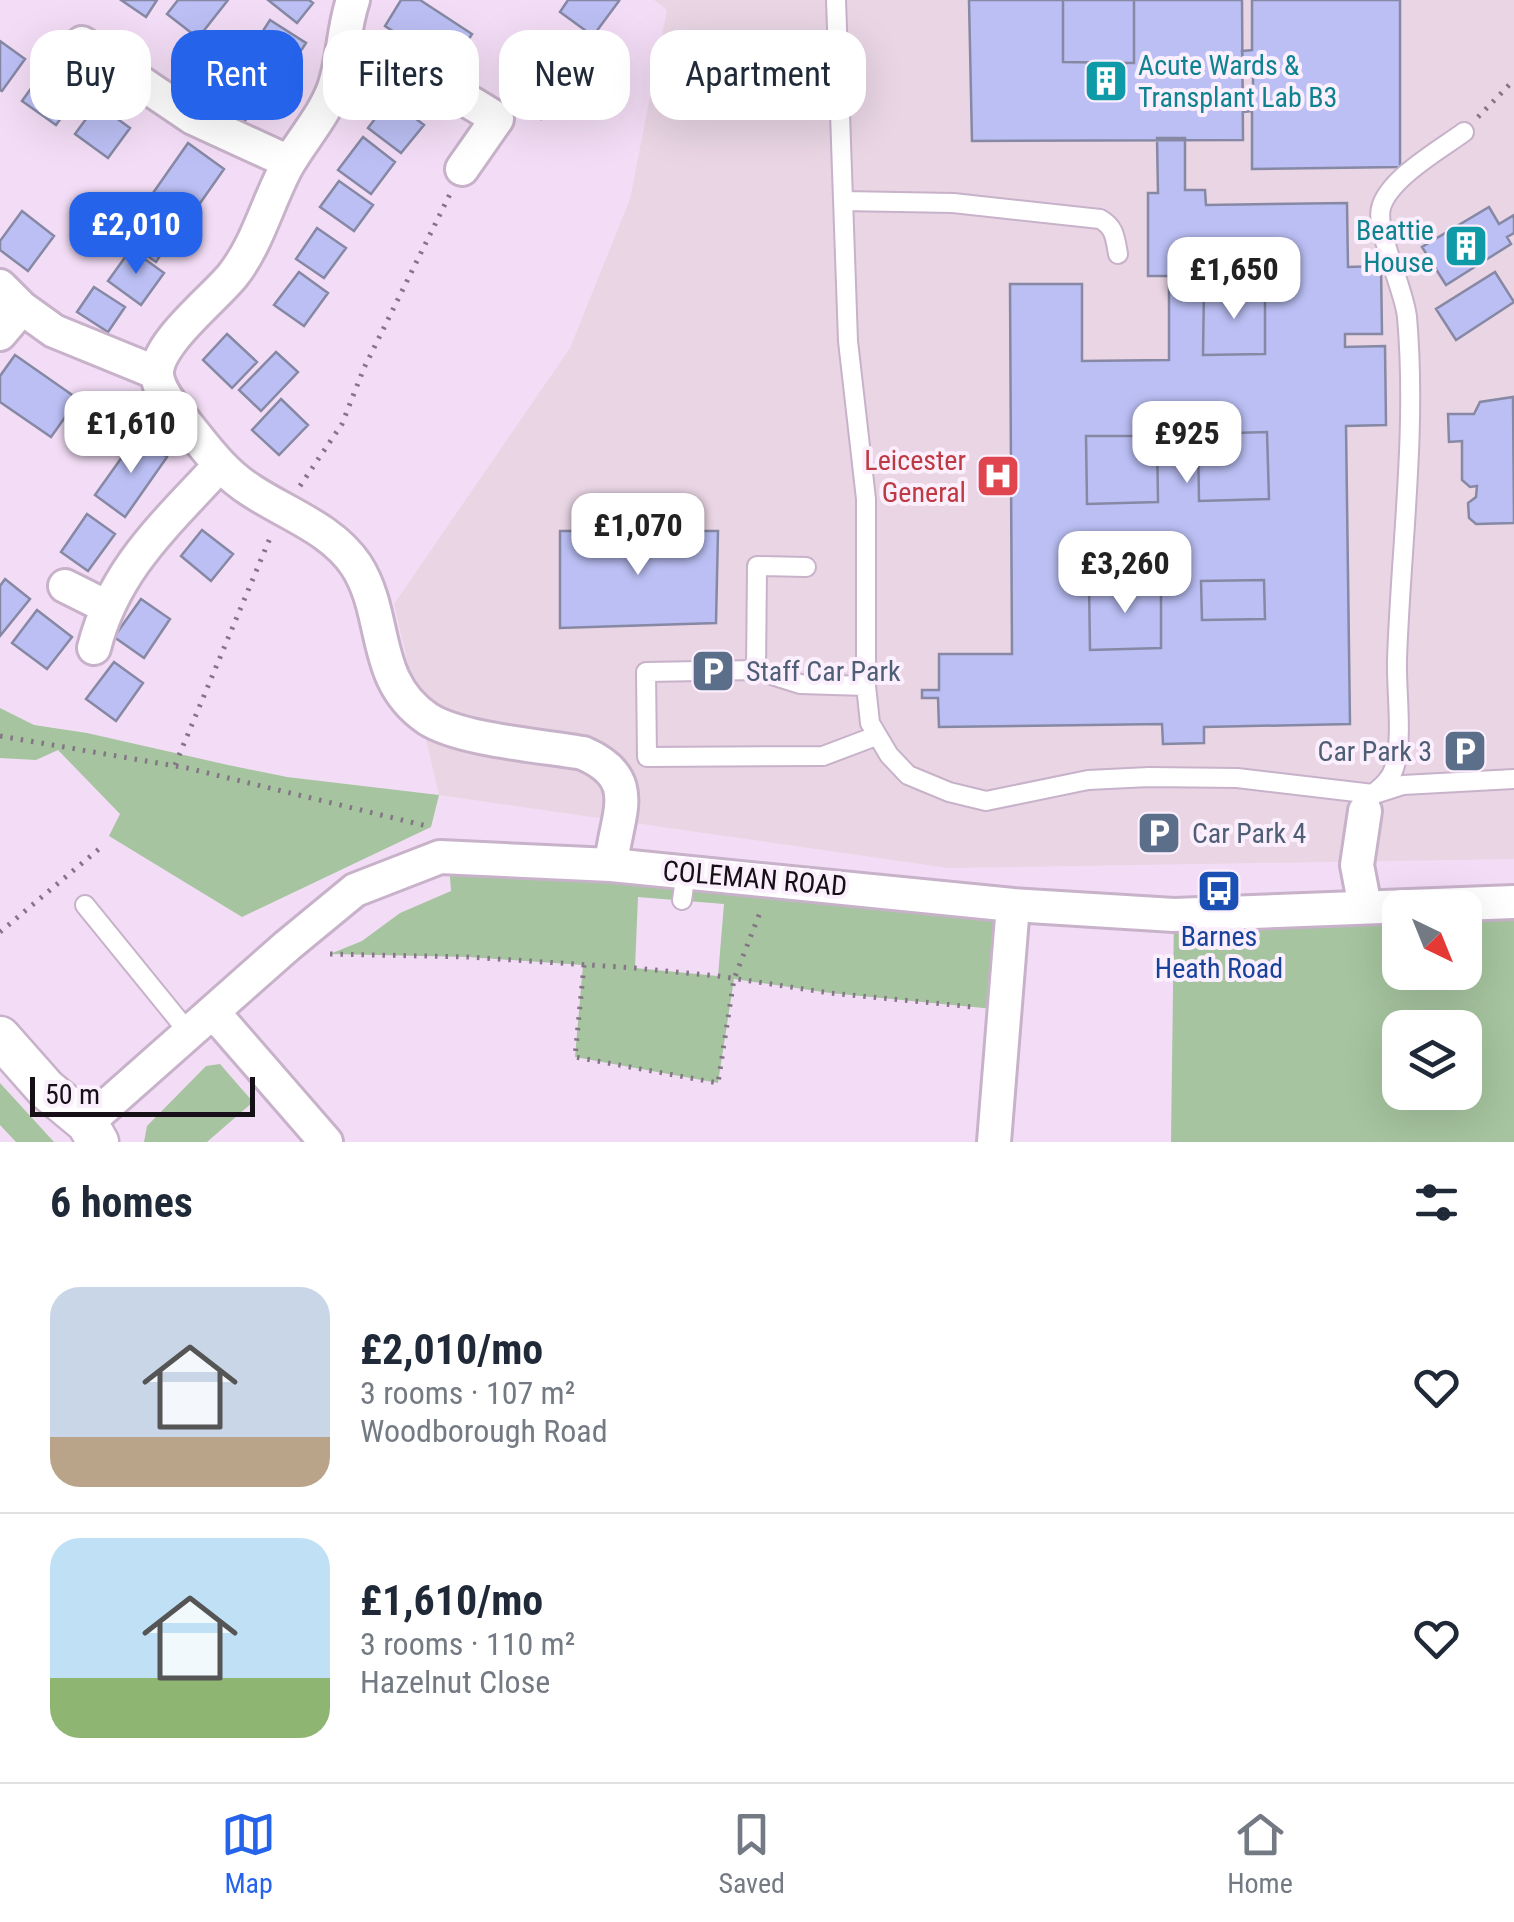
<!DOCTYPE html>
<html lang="en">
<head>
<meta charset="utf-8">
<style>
  :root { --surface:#fff; --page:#f2f2f3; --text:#1f2937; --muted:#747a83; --line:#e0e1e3; --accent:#2563eb }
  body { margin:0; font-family:"Roboto Condensed",sans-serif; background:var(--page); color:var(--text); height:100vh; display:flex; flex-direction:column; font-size:38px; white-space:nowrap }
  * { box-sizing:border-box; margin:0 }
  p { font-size:32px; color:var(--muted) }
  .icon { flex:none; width:55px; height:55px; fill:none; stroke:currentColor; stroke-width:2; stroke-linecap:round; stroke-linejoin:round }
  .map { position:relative; height:1142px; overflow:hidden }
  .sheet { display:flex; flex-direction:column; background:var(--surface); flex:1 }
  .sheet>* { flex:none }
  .guide { position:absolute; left:30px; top:30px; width:1000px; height:90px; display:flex; gap:20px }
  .needle { width:65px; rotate:137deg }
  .fabs { position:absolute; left:1382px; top:890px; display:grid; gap:20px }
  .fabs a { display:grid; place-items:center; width:100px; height:100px; border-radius:20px; background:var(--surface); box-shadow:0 10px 40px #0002; font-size:50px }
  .scale { position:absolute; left:30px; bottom:25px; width:225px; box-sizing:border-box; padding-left:10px; border:5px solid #170f18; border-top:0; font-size:28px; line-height:35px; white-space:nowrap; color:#170f18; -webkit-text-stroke:8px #fbeefd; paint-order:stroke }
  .price { position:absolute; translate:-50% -85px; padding:0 22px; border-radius:20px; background:#fff; color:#222; font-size:32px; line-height:65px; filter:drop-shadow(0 2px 5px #0008) }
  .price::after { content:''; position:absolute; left:50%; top:60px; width:30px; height:22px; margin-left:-15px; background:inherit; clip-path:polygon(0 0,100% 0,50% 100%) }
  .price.current { background:var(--accent); color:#fff }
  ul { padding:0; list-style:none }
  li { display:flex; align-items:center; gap:30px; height:250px; padding:0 50px }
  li+li { border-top:2px solid var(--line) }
  li span { display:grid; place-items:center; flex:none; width:280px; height:200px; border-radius:30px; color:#555 }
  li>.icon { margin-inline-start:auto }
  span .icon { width:120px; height:120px; fill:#fffc; stroke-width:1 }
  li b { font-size:42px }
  h2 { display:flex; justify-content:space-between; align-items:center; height:120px; padding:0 50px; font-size:42px }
  .pill { padding:0 35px; border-radius:30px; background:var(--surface); box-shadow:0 10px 40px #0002; font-size:35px; line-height:90px }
  .pill.current { background:var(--accent); color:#fff }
  .tabs { display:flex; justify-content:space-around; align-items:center; height:140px; border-top:2px solid var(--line); background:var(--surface); font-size:28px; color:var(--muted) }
  .tabs a { display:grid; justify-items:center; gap:5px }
  .tabs .current { color:var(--accent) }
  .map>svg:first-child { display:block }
  .medical { fill:#e9d5e4 }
  .green { fill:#a6c49f; fill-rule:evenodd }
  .building { fill:#bbbff4; stroke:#8688a4; stroke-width:2.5 }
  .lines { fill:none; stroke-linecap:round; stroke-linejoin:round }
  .service-casing { stroke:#c7b2ca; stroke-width:22 }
  .minor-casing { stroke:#c7b2ca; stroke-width:38 }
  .tertiary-casing { stroke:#c7b2ca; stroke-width:45 }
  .path { stroke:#847586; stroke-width:5; stroke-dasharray:2.5 8; stroke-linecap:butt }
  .service { stroke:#fff; stroke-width:18 }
  .minor { stroke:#fff; stroke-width:32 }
  .tertiary { stroke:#fff; stroke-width:40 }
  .labels { text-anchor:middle; stroke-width:8; stroke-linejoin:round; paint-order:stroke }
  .culture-label { font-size:28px; fill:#0d838f; stroke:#fbeefd; text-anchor:start }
  .health-label { font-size:28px; fill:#be3a42; stroke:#fbeefd; text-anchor:end }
  .service-label { font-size:28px; fill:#4e5e75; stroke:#fbeefd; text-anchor:start }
  .street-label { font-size:28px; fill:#170f18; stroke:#fbeefd }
  .transit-label { font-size:28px; fill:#164399; stroke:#fbeefd }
</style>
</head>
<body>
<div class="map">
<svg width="1514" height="1142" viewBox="0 0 1514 1142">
  <rect width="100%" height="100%" fill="#f3ddf6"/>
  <path class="medical" d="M654 0H1514V859L948 868 439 795 394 604 570 348 630 199 667 10Z"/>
  <path class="green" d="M0 708 34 725 87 733 228 765 287 777 439 795 431 827 242 917 109 836 120 814 58 750 36 760 0 758Z
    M449 864 1013 905 1004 1010 830 993 734 979 718 1083 575 1057 583 965 468 957 330 954 362 941 400 913 451 891ZM638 897 724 904 718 976 635 968Z
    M1514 902V1142H1171L1174 915ZM1400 908H1465V972H1400ZM1400 1028H1465V1092H1400Z
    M220 1064 253 1102 207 1142H144L147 1126 206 1066Z
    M0 1083 54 1142H16L0 1125Z"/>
  <path class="building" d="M121 0H157L146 17Z
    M178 0H228L198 38 167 14Z
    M268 0H309L313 3 297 23Z
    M401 0H420L472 34 450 68 385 26Z
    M568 0H617L619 1 593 36 560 12Z
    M969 0H1242L1243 140 972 141Z
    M1063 0H1134V63L1063 62Z
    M1063 0H1134V63L1063 62Z
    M1252 0H1400V167L1252 169V111L1243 112V97H1253V64L1243 65 1242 51 1252 50Z
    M270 20 306 43 273 94 237 71Z
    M555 34 586 57 541 119 509 95Z
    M0 41 25 59 2 91 0 90Z
    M45 69 79 93 56 125 22 101Z
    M231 81 260 102 244 122 216 101Z
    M390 99 424 125 401 153 368 128Z
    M97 104 130 128 108 158 75 134Z
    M363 137 395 162 371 194 338 170Z
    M1157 138H1185V190H1205L1206 205 1347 203 1348 267 1381 266 1382 334H1345V347L1385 346 1386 425 1346 426 1350 724 1204 727V743L1163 744 1162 724 939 727 938 698H922V690H939V654H1012L1010 284H1082V361L1169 360V276H1148V193H1158Z
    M188 143 224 169 182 229 146 203Z
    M339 181 373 205 354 231 320 207Z
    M1489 207 1499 224 1514 215V233L1507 237 1511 244 1446 285 1422 247Z
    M22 211 54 236 28 271 0 250V241Z
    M143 213 174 234 156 262 124 240Z
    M317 228 346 248 324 278 296 259Z
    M131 249 164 273 141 305 108 281Z
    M299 272 328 293 304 326 274 305Z
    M1495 272 1514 302 1456 340 1436 309Z
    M94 287 125 307 108 332 77 312Z
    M1204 289H1265V354L1203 355Z
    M227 334 257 362 232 388 203 360Z
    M276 352 298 372 261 411 239 390Z
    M15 355 78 399 51 437 0 402V376Z
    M1513 397 1514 523 1476 524 1469 518 1468 503 1476 497 1477 486 1470 487 1462 480V441L1449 442 1448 414H1474L1480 402Z
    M1513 397 1514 523 1476 524 1469 518 1468 503 1476 497 1477 486 1470 487 1462 480V441L1449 442 1448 414H1474L1480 402Z
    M281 399 308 425 279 455 252 430Z
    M1267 432 1269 499 1199 501 1198 434Z
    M137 436 167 457 125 517 95 495Z
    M1086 436H1157L1158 502 1087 504Z
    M87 514 115 534 88 571 61 552Z
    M202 530 233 554 211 581 181 556Z
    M560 531H718L716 623 560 628Z
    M5 579 30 599 0 636V586Z
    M1264 580 1265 619 1202 620 1201 581Z
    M1161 582V648L1090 650 1089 583Z
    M141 599 170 619 144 658 114 637Z
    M37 610 72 637 47 669 12 643Z
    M114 662 143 683 116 721 86 699Z"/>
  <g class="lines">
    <defs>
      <path id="service" d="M836 0 848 341 866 499V686L870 723 889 755 908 775 949 792 986 801 1088 780 1149 777 1237 778 1373 794 1365 811
        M843 201 953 203 1100 219C1115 227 1115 238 1118 254
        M806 567 757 566 756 670 646 672 647 757 823 756 876 736
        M756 670 800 684 866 686
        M1378 793 1403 785 1514 779
        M1373 794C1383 786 1392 778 1395 765 1403 735 1396 690 1397 659 1401 545 1417 431 1407 317 1404 288 1375 230 1381 208 1388 179 1441 149 1464 132
        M682 900 686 872
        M85 905 189 1033"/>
      <path id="minor" d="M353 0C343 29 344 59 334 88 324 116 301 141 287 166 268 201 258 243 233 275 214 299 155 344 157 375 159 392 174 408 184 421 205 447 223 473 252 491 287 514 332 529 356 565 389 616 370 680 428 719 461 740 543 746 583 753 643 779 616 814 611 865
        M82 43 193 118 289 162
        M343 61C413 72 437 80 497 119L462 169
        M0 286 22 308
        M0 334 22 308 54 331 157 373
        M65 586 107 607
        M94 648C114 569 166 524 219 466
        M1365 907 1357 865 1365 811
        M213 1012 326 1142
        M87 1123 287 946 355 890 440 857 611 865 1013 905 1174 915 1514 902
        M994 1142 1013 905"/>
      <path id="tertiary" d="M0 1037 46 1089 87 1123 98 1142"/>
    </defs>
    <use href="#service" class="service-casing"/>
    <use href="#minor" class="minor-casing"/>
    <use href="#tertiary" class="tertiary-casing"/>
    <path class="path" d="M1478 117 1514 80
      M300 486 342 424 364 368 450 194
      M0 736 187 768 431 827
      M175 765 270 538
      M0 932 99 849
      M330 954 468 957 635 968 718 976 830 993 974 1007
      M584 965 575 1057 718 1083 734 979 761 910"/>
    <use href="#service" class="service"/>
    <use href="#minor" class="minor"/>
    <use href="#tertiary" class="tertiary"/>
  </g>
  <defs>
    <symbol id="building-square" viewBox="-11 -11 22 22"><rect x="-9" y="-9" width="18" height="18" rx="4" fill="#0f9aa8" stroke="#fbeefd"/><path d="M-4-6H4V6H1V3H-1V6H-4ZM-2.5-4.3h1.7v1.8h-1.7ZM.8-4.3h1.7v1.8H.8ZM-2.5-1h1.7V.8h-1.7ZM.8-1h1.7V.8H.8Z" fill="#fff"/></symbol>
    <symbol id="hospital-square" viewBox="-11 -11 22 22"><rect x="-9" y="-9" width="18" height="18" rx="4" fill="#e0444e" stroke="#fbeefd"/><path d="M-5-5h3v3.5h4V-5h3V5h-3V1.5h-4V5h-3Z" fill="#fff"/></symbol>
    <symbol id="parking-square" viewBox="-11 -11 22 22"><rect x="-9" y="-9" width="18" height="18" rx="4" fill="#5c6f8a" stroke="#fbeefd"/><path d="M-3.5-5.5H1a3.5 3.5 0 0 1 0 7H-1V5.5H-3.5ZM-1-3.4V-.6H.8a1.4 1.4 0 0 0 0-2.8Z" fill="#fff"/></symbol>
    <symbol id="bus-square" viewBox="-11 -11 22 22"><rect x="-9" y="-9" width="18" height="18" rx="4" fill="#1a4fb4" stroke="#fbeefd"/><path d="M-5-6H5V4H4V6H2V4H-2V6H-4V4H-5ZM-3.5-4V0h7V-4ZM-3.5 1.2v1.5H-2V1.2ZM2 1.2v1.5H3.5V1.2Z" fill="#fff"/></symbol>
  </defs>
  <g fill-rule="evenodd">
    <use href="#building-square" x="1081" y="56" width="50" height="50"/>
    <use href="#building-square" x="1441" y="221" width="50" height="50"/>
    <use href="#hospital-square" x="973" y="451" width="50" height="50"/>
    <use href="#parking-square" x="688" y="646" width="50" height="50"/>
    <use href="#parking-square" x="1440" y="726" width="50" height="50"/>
    <use href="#parking-square" x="1134" y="808" width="50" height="50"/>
    <use href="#bus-square" x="1194" y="866" width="50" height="50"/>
  </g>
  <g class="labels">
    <g class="culture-label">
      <text x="1138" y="75">Acute Wards &amp;<tspan x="1138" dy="32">Transplant Lab B3</tspan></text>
      <text x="1434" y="240" text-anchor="end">Beattie<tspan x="1434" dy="32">House</tspan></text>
    </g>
    <g class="health-label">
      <text x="966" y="470">Leicester<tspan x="966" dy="32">General</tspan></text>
    </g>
    <g class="service-label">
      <text x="746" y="681">Staff Car Park</text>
      <text x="1432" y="761" text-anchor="end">Car Park 3</text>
      <text x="1192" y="843">Car Park 4</text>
    </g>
    <g class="street-label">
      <text transform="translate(755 878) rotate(5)" y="10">COLEMAN ROAD</text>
    </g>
    <g class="transit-label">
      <text x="1219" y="946">Barnes<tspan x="1219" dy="32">Heath Road</tspan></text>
    </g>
  </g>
</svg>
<div class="fabs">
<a><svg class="needle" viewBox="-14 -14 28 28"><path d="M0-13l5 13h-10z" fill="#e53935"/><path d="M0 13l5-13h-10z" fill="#747a83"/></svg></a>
<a><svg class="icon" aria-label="layers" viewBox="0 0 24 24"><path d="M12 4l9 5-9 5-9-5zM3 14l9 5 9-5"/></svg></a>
</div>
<div class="scale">50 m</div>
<b class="price current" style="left:136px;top:277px">£2,010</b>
<b class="price" style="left:1234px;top:322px">£1,650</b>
<b class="price" style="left:131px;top:476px">£1,610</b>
<b class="price" style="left:1187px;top:486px">£925</b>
<b class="price" style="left:638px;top:578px">£1,070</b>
<b class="price" style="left:1125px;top:616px">£3,260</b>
<div class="guide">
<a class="pill">Buy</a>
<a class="pill current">Rent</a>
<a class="pill">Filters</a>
<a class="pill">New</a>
<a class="pill">Apartment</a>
</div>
</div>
<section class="sheet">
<h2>6 homes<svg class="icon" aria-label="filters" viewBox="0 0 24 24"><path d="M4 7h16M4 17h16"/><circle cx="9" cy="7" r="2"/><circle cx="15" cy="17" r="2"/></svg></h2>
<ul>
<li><span style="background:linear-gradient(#c9d6e8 75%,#b9a48a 0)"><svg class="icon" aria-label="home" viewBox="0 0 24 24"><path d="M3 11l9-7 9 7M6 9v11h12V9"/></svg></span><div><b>£2,010/mo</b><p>3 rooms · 107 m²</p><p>Woodborough Road</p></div><svg class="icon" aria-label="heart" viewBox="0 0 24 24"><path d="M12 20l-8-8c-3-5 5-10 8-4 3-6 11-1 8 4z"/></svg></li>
<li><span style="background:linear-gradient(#bfe0f5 70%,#8fb573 0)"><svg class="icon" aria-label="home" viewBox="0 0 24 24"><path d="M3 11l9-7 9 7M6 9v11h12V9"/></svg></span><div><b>£1,610/mo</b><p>3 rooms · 110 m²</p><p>Hazelnut Close</p></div><svg class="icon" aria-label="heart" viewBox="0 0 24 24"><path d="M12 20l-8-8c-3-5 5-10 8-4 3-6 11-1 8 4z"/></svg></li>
</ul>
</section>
<nav class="tabs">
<a class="current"><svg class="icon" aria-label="map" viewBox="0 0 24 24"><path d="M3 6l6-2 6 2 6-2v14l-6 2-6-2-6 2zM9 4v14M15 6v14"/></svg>Map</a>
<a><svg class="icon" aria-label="saved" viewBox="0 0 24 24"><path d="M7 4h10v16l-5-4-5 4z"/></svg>Saved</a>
<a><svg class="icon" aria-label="home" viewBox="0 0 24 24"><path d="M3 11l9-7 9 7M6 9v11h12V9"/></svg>Home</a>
</nav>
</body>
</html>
